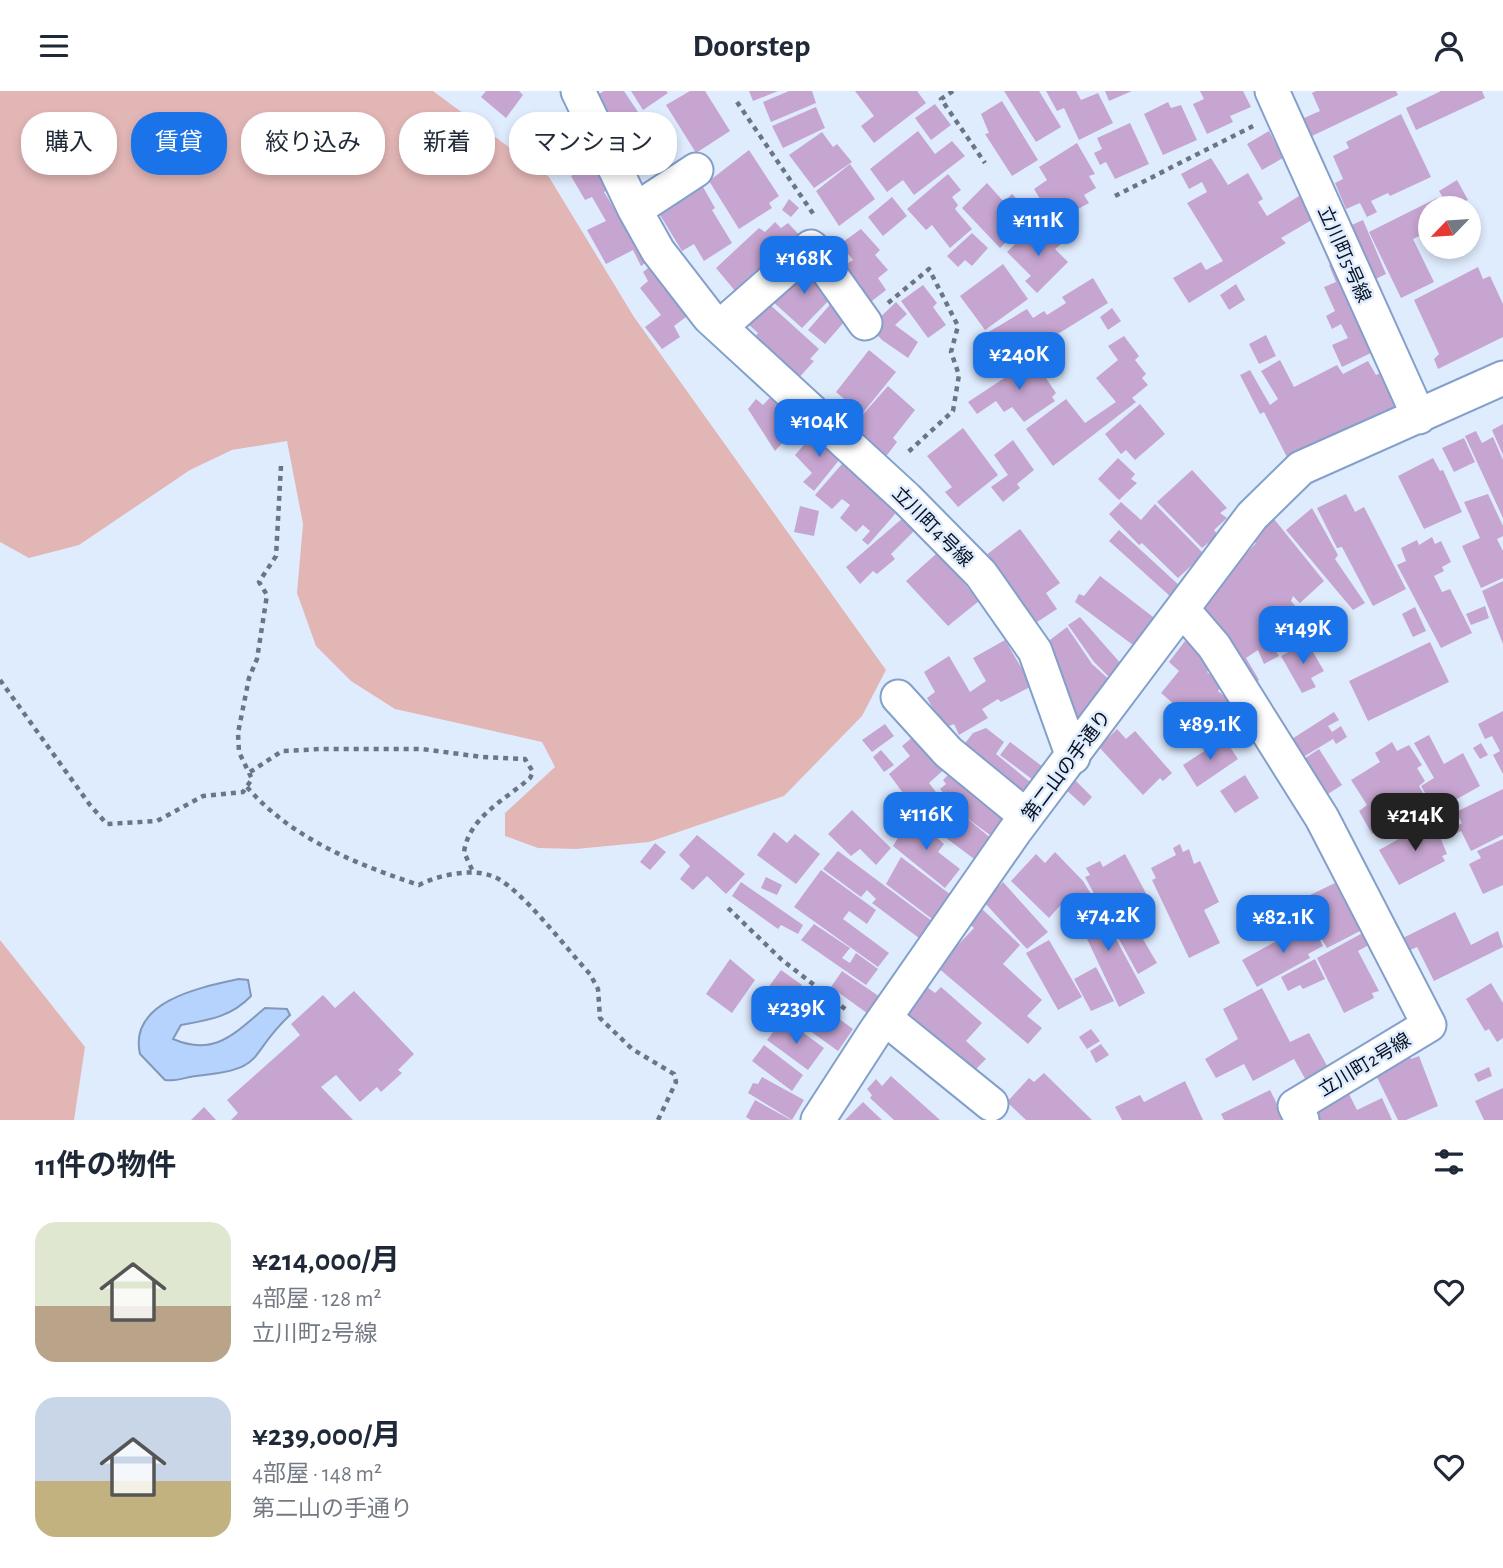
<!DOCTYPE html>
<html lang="ja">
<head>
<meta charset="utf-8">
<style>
  :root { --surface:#fff; --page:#f6f6f7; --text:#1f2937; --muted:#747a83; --accent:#1a73e8 }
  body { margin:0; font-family:"Alegreya Sans","Noto Sans JP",sans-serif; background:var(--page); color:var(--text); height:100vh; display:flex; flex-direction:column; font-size:26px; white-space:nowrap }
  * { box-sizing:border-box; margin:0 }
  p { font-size:23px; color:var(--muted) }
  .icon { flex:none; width:38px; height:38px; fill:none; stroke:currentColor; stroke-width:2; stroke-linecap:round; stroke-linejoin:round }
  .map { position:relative; height:1029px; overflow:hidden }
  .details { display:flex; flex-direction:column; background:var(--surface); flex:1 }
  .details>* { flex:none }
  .banner { position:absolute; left:21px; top:21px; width:700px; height:63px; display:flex; gap:14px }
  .needle { width:46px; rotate:245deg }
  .buttons { position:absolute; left:1418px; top:105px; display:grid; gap:14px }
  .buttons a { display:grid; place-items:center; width:63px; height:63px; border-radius:50%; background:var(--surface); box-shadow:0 4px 10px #0003; font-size:35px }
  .price { position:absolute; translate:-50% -60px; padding:0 16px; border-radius:14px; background:var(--accent); color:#fff; font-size:23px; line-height:46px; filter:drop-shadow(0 2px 4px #0008) }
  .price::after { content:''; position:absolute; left:50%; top:42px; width:21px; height:16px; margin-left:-10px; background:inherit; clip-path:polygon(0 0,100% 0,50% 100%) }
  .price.selected { background:#222; color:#fff }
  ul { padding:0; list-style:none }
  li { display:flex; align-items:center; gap:21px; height:175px; padding:0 35px }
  li span { display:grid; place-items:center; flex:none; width:196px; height:140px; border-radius:21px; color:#555 }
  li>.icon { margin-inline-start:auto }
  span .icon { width:84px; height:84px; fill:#fffc; stroke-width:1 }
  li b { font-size:30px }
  h2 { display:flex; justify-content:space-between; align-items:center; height:84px; padding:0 35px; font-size:30px }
  .pill { padding:0 24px; border-radius:28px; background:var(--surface); box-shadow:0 4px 10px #0003; font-size:24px; line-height:63px }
  .pill.selected { background:var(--accent); color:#fff }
  header { display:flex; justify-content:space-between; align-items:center; height:91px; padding:0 35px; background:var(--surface); font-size:32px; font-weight:600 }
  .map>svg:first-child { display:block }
  .green { fill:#e3b6b6 }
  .water { fill:#b6d3fd; stroke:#8198ba; stroke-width:2 }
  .building { fill:#c6a5d0 }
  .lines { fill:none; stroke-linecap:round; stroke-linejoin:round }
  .minor-casing { stroke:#83a0ca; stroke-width:37 }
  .path { stroke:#6a7686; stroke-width:4.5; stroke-dasharray:5 5; stroke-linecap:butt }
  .minor { stroke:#fff; stroke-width:33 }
  .labels { text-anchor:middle; stroke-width:5; stroke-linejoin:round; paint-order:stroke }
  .street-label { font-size:19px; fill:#06101f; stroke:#dfecfe }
</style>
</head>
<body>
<header><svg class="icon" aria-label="menu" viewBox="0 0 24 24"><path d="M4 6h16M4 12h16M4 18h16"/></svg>Doorstep<svg class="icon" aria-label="person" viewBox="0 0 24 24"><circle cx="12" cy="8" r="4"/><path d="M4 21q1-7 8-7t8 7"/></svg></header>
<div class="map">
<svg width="1503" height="1029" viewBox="0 0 1503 1029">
  <rect width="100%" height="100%" fill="#dfecfe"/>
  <path class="green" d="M0 0H433L549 86 634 226 886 579 862 625 784 705 649 751 576 758 538 757 505 745V722L555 676 542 651 395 618 351 590 316 555 297 502 303 433 287 350 232 359 190 379 79 454 29 467 0 451Z
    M0 849 85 956 74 1029H0Z"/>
  <path class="water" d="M239 888 248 889 251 905C231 926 209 929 181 934L173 948C215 966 235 942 265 917L287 918 290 924C245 966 269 978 196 985 186 986 175 991 165 989L140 963C128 910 202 896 239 888Z"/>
  <path class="building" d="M486 0H519L523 4 506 27 481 6Z
    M604 0H624L638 21 611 39 596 15 602 11 597 4Z
    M631 0H666L668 2 643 19Z
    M690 0H705L730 40 696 62 666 14Z
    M749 0H778L753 10Z
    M789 0H812L816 12 771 31 763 11Z
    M855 0H917L926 12 874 52 861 35 874 25Z
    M1004 0H1039L1061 36 1036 51Z
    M1046 0H1076L1081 9 1098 2 1113 32 1079 49 1064 17 1057 20Z
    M1105 0H1132L1109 10Z
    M1200 0H1243L1251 16 1230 25 1233 31 1207 43 1193 13 1204 8Z
    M1316 0H1396L1398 4 1312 45 1304 27 1320 20 1312 2Z
    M1441 0H1482L1485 7 1416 39 1406 17Z
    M1002 10 1038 69 1012 85 985 43 989 42 981 23Z
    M1168 11 1171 17 1181 14 1197 49 1163 64 1144 23Z
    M935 13 951 34 931 49 915 27Z
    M816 16 825 37 783 57 772 35Z
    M653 21 673 52 633 78 615 45Z
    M1401 23 1431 86 1390 105 1388 102 1371 110 1377 121 1367 126 1360 112 1346 118 1335 92 1343 88 1333 65 1349 57 1346 51Z
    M1130 32 1149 73 1115 88 1106 71 1100 74 1094 62 1102 58 1097 47Z
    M918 40 935 63 952 50 965 65 914 104 903 89 887 101 870 78Z
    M1269 40 1283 67 1262 79 1247 53Z
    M822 41 833 56 837 53 852 71 814 97 789 64Z
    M1077 52 1095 83 1089 85 1096 97 1084 104 1089 112 1076 119 1073 115 1052 128 1034 98 1047 89 1039 76Z
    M749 59 779 105 769 112 772 117 739 138 709 90Z
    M1211 67 1228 94 1248 82 1263 108 1258 111 1267 125 1307 100 1322 123 1281 147 1286 152 1189 212 1173 187 1201 171 1206 179 1223 170 1187 112 1207 101 1202 91 1189 98 1181 83Z
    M597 70 612 97 604 101 616 120 623 117 653 167 641 175 633 159 606 173 587 139 606 130 592 106 585 109 571 85Z
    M850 73 875 108 839 135 816 100Z
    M948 83 961 99 952 106 958 114 955 118 972 138 950 157 932 134 926 139 907 118Z
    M1457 89 1468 109 1449 117 1439 100Z
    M987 92 1004 111 1012 103 1033 125 1000 157 962 117Z
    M703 96 715 117 712 119 732 152 704 170 694 153 682 160 660 124Z
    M892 106 907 125 883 145 868 126Z
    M1437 107 1442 117H1430V140L1413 148 1434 191 1401 207 1369 141Z
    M789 108 799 117 791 126 782 119Z
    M1363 129 1386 183 1369 191 1345 137Z
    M775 131 781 137 788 132 805 150 741 207 716 177 759 137 765 141Z
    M1033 135 1047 147 1051 143 1061 153 1055 158 1068 171 1037 202 1025 190 1031 185 1007 161Z
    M861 138 880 159 875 164 888 179 878 187 886 199 863 217 849 200 859 194 845 174 853 169 840 153Z
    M972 142 988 157 972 175 965 169 958 176 947 165Z
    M1338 169 1379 258 1342 276 1332 254 1348 247 1341 233 1332 238 1326 225 1335 220 1324 196 1336 191 1329 174Z
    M657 170 694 220 674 235 680 246 662 258 645 236 661 224 640 197 648 190 643 181Z
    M808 173 836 202 802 237 772 210Z
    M1003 173 1028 208 985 239 960 205Z
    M1478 176 1483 188 1490 185 1503 213V246L1438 278 1434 268 1439 263 1414 209Z
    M1093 187 1108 212 988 286 976 267 985 261 977 248 1027 218 1033 227 1044 220 1047 224 1066 212 1062 206Z
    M1236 193 1245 209 1229 219 1220 204Z
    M923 194 937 212 933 216 946 234 928 247 901 210Z
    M834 209 851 223 825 253 808 239Z
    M767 211 819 258 810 268 814 270 796 290 752 250 758 242 748 233Z
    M896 211 907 223 895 234 918 251 908 267 882 249 870 236Z
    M1112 217 1121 230 1108 239 1100 226Z
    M1266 244 1276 265 1259 273 1249 253Z
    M1124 245 1139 265 1135 269 1146 283 1142 287 1148 294 1132 307 1136 311 1053 375 1026 338 1066 308 1085 332 1116 311 1096 287 1118 269 1108 255Z
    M869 259 896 281 862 323 836 301Z
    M1036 266 1042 276 1040 278 1056 302 1052 306 1055 310 1024 331 1012 316 1004 321 996 310 977 323 968 311Z
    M1280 269 1294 296 1337 274 1343 283 1368 270 1376 284 1386 279 1405 317 1291 374 1264 321 1260 323 1240 284 1250 279 1270 314 1278 308 1261 280Z
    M888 295 915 319 893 347 897 351 884 368 850 338Z
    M776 300 801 324 782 344 786 348 775 360 748 318 756 308 763 314Z
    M1140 313 1165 343 1135 369 1126 359 1121 363 1105 343Z
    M1503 333V364L1492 339Z
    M963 337 998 384 958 416 945 401 952 396 927 365Z
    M817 339 844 363 814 400 803 391 812 382 795 364Z
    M1476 340 1482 352 1493 346 1503 369V427L1465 345Z
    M1464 347 1475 371 1454 381 1442 357Z
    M1013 349 1034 379 1017 393 1020 397 1003 411 991 396 1008 384 994 364Z
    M848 366 902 415 868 454 862 449 870 440 863 434 856 441 840 427 850 414 842 408 832 418 815 404Z
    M1118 367 1135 383 1131 388 1137 392 1119 409 1098 388Z
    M1433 367 1440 380 1443 379 1462 421 1424 438 1398 385Z
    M1192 379 1227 417 1220 422 1227 427 1214 439 1218 444 1202 457 1157 411Z
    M1346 403 1355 421 1364 416 1406 498 1373 515 1342 456 1337 457 1317 417Z
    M1488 403 1503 435V445L1497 448 1503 460V487L1481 497 1462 455 1480 447 1464 411Z
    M1121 411 1141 429 1155 413 1204 463 1178 487 1142 452 1139 454 1109 423Z
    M800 415 819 420 814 445 794 441Z
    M1312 417 1338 464 1335 468 1365 512 1353 519 1286 439Z
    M911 420 955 469 949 474 979 510 948 535 906 490 936 463 914 440 891 463 895 468 877 483 873 480 860 493 846 476Z
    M1274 428 1324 490 1300 512 1293 505 1291 510 1296 516 1267 546 1279 565 1264 573 1258 559 1246 567 1259 589 1247 597 1196 521 1207 513 1204 509 1256 452 1251 449Z
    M1020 438 1060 492 1046 502 1057 518 1034 533 981 468Z
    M1119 439 1181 496 1172 507 1109 450Z
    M1432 446 1435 453 1441 450 1451 471 1442 476 1444 480 1434 485 1442 501 1450 498 1472 542 1441 557 1397 474 1406 470 1401 457 1417 449 1419 454Z
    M1100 485 1157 529 1137 557 1075 511 1079 503 1084 505Z
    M1503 490V553L1482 500Z
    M1485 515 1489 527 1471 534 1466 523Z
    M1415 516 1426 540 1413 546 1402 523Z
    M1080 526 1122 574 1113 590 1094 571 1068 534Z
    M1067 536 1092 573 1112 591 1078 639 1042 555Z
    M1005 549 1032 595 1001 611 998 608 982 618 988 627 959 644 954 633 944 637 927 607 935 601 924 581 949 565 970 601 986 590 973 567Z
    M1185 550 1213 573 1207 581 1223 593 1218 600 1237 615 1211 645 1161 602 1179 580 1169 571Z
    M1307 551 1324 580 1311 587 1316 596 1302 602 1281 565Z
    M1430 551 1449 591 1368 630 1349 590Z
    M1503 620V683L1493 664 1500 660 1492 645 1485 648 1478 633Z
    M1334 621 1339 629 1328 635 1332 641 1341 635 1347 646 1336 653 1333 648 1295 671 1284 653Z
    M885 633 894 645 872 661 862 649Z
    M986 637 1004 651 996 663 1035 695 1023 709 962 656 973 642Z
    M1117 638 1126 648 1135 640 1172 682 1163 690 1160 687 1143 704 1099 656Z
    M920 640 948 675 929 692 949 718 928 736 889 683 910 665 902 655Z
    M1429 644 1444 673 1463 662 1480 695 1436 720 1421 695 1434 687 1414 652Z
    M1224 647 1238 668 1197 696 1183 674Z
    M1010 651 1047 679 1037 692 1000 664Z
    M1392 651 1397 660 1409 654 1422 674 1417 677 1425 690 1419 695 1431 716 1384 745 1381 738 1372 743 1359 720 1367 714 1351 689 1380 671 1375 662Z
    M1481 652 1488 664 1480 668 1473 657Z
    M1319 658 1342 694 1317 710 1295 674Z
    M881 659 894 674 884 681 873 666Z
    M954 678 1010 727 994 747 963 724 993 749 977 770 934 738 957 718 940 698 946 693 943 689Z
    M1245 684 1259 707 1235 722 1220 700Z
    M1074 688 1092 706 1084 715 1065 698Z
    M1503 698V744L1471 760 1461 740 1449 746 1439 724 1450 719 1457 735 1462 732 1456 721Z
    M852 719 891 757 876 774 860 758 851 765 828 743Z
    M912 724 944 753 938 761 960 778 945 797 893 755Z
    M1433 729 1447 763 1442 765 1445 770 1399 794 1379 759Z
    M774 741 787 752 795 743 820 763 796 793 757 764Z
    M697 744 745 783 726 803 707 785 693 799 680 788 690 775 679 764Z
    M1503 748V794L1483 803 1469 773 1481 767 1477 760Z
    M655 752 666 761 650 779 640 771Z
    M1180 753 1183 761 1189 758 1194 773 1200 770 1219 811 1204 819 1220 852 1189 867 1152 789 1156 787 1151 777 1176 764 1173 757Z
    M838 760 936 833 923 850 872 812 876 808 867 799 861 806 823 778Z
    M1055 761 1083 790 1091 803 1072 815 1065 809 1049 827 1011 790 1036 763 1045 772Z
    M1125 763 1148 806 1133 815 1146 840 1140 843 1157 872 1138 883 1085 786 1090 784 1086 777 1100 770 1103 776Z
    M901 766 955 807 936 831 886 793Z
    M821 779 876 819 867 833 849 820 843 828 889 862 878 876 794 816Z
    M766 786 782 794 777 804 761 797Z
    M741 791 803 834 798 843 781 834 778 838 732 805Z
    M1003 791 1048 841 1027 858 984 811Z
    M1335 792 1345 811 1351 808 1366 837 1327 857 1321 847 1326 844 1308 805Z
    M1093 805 1145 902 1119 916 1073 818Z
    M981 817 1020 854 1003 873 1042 909 1027 925 1042 937 1028 953 937 876 974 837 969 832Z
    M1455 821 1471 854 1498 840 1503 856 1434 890 1417 856 1401 863 1395 851Z
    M1311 831 1323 855 1308 863 1310 867 1257 896 1242 869Z
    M814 833 850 857 842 867 850 872 856 862 878 878 866 894 801 849Z
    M1368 839 1374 851 1358 860 1379 900 1372 902 1374 907 1344 922 1317 867Z
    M1049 849 1082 906 1058 919 1026 862Z
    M730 868 755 889 732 922 706 903Z
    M1315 868 1325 888 1303 898 1300 894 1288 900 1281 886Z
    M1096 876 1114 910 1091 920 1074 888Z
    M781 879 802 894 783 924 759 909Z
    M842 880 883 908 871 925 831 896Z
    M1491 892 1503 912V947L1497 951 1489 938 1485 940 1466 908Z
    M927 896 935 902 941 896 982 932 966 950 986 968 968 986 899 928Z
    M1262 897 1290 951 1309 942 1331 982 1308 993 1294 968 1253 990 1244 973 1216 987 1205 968 1238 948 1223 918Z
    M354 900 414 963 398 979 402 982 381 1001 377 996 360 1011 336 984 321 996 353 1029H231L238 1022 227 1009 300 944 291 933 323 904 335 917Z
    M804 902 853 938 838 960 788 924Z
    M780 932 798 946 801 940 824 957 808 979 767 949Z
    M1091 938 1100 950 1087 958 1079 946Z
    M1101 953 1109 964 1096 972 1090 960Z
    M764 954 803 984 792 1000 752 970Z
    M1407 960 1411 968 1419 965 1438 1015 1406 1029H1398L1373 978Z
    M1489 976 1492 985 1478 991 1474 983Z
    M1044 982 1092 1029H1026L1007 1011 1029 987 1034 991Z
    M891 985 940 1029H894L870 1007 872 1004 867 998 876 988 882 995Z
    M762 986 804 1009 792 1029 748 1002 753 992 758 993Z
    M1185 990 1203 1029H1122L1115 1016 1140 1004 1144 1011Z
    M1346 997 1357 1019 1382 1007 1392 1029H1310L1304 1017Z
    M1503 997V1029H1484L1475 1010Z
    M1270 999 1285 1029H1224L1221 1023Z
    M755 1009 791 1029H751L746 1026Z
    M863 1011 882 1029H845Z
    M204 1016 216 1029H191Z"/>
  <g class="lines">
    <defs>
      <path id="minor" d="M578 0 635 119 658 160 709 226 907 408 981 483 1035 560 1073 666
        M1272 0 1419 326
        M635 119 696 79
        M720 236 811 156 865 232
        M1183 519 1214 555 1322 727 1429 934 1295 1015 1302 1029
        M898 606 948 661 1026 725
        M886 928 991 1013
        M818 1029 875 941 1015 740 1252 425 1301 377 1503 287"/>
    </defs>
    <use href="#minor" class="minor-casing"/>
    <path class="path" d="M953 0 941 8 985 72
      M737 11 814 124
      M1115 105 1253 35
      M888 212 929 178 958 235 951 261 959 284 953 320 906 363
      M0 589 90 714 107 733 157 730 203 705 243 701 252 688 239 661 238 642 249 587 257 568 267 504 259 491 276 465 281 375
      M250 681 282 660 321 658H422L482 666 525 668 533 681 530 687C505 709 469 726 464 761L474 783
      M247 696C292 748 356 773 419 794 438 784 471 777 492 785 519 794 568 860 590 883L598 898 600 927 632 958 674 983 676 991 658 1029
      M728 817 782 869 849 921"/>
    <use href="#minor" class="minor"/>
  </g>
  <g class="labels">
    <g class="street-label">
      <text transform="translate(1345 163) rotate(66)" y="7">立川町5号線</text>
      <text transform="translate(933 435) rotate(45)" y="7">立川町4号線</text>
      <text transform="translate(1066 674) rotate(-53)" y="7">第二山の手通り</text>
      <text transform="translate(1364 973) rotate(-31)" y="7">立川町2号線</text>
    </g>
  </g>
</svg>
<div class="buttons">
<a><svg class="needle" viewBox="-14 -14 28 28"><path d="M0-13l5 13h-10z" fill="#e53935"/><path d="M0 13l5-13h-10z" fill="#747a83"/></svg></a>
</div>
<b class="price" style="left:1038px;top:167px">¥111K</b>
<b class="price" style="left:804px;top:205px">¥168K</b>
<b class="price" style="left:1019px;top:301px">¥240K</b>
<b class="price" style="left:819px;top:368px">¥104K</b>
<b class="price" style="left:1303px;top:575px">¥149K</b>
<b class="price" style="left:1210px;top:671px">¥89.1K</b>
<b class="price" style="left:926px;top:761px">¥116K</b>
<b class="price selected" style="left:1415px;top:762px">¥214K</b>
<b class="price" style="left:1108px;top:862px">¥74.2K</b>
<b class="price" style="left:1283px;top:864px">¥82.1K</b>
<b class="price" style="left:796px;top:955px">¥239K</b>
<div class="banner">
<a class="pill">購入</a>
<a class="pill selected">賃貸</a>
<a class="pill">絞り込み</a>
<a class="pill">新着</a>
<a class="pill">マンション</a>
</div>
</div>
<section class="details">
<h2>11件の物件<svg class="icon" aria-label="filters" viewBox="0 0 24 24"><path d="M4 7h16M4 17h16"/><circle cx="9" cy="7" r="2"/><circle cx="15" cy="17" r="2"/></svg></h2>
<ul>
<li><span style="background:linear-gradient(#dfe7d0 60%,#b9a48a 0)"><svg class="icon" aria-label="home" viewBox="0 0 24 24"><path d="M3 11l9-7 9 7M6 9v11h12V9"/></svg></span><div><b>¥214,000/月</b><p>4部屋 · 128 m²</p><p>立川町2号線</p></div><svg class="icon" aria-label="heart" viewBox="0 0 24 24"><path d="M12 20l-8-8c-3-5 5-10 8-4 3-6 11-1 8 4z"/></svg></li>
<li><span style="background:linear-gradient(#c9d6e8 60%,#c2b280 0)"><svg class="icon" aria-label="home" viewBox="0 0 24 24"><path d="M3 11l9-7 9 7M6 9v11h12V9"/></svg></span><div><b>¥239,000/月</b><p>4部屋 · 148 m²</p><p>第二山の手通り</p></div><svg class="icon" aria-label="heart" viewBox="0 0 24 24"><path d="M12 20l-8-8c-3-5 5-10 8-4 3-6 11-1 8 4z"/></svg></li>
</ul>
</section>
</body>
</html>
